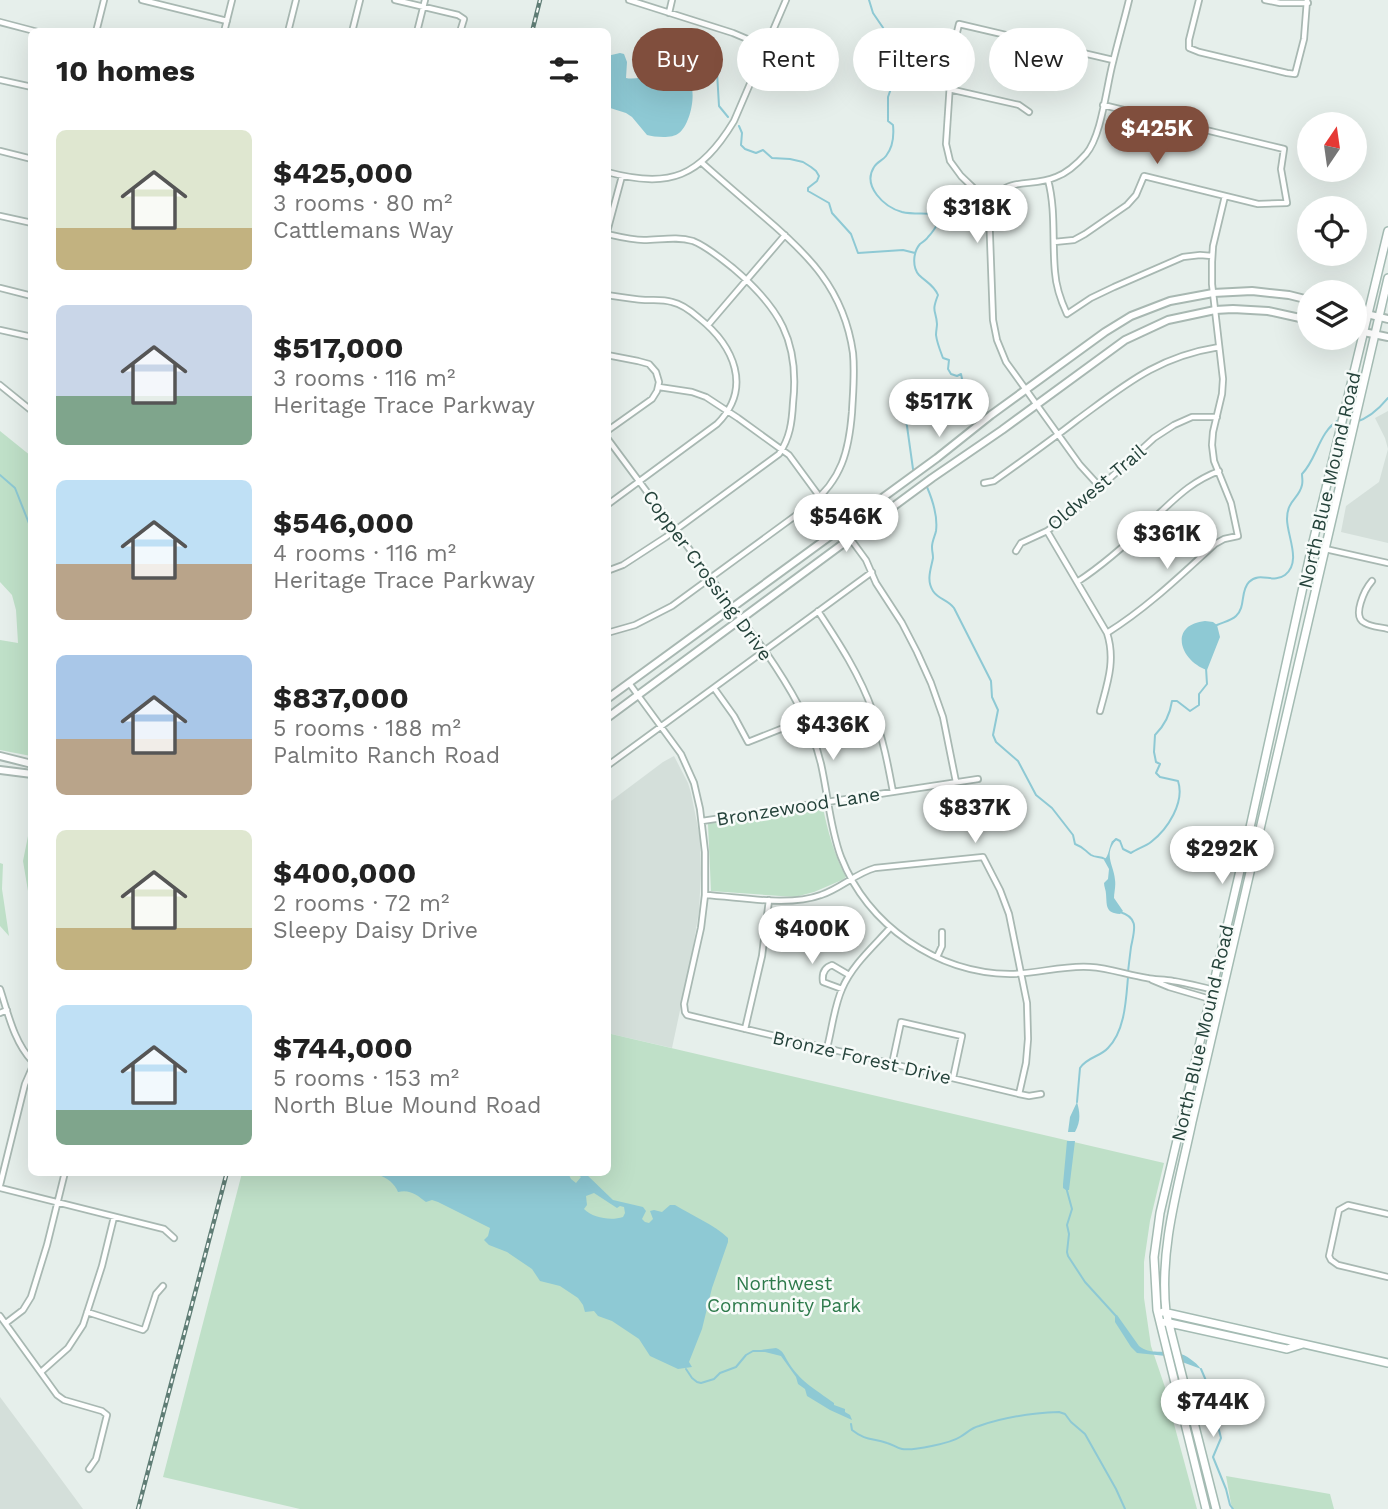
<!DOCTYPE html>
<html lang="en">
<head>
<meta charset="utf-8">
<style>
  :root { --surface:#fff; --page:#f2f2f2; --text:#222; --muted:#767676; --accent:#804e3d }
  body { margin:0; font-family:"Work Sans",sans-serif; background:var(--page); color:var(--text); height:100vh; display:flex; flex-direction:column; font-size:26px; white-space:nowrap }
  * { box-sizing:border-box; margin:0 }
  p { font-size:23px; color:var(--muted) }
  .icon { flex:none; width:38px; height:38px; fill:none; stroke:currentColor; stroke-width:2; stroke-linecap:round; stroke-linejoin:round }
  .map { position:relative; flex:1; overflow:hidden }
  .drawer { position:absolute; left:28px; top:28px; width:583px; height:1148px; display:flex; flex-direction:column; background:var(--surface); border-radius:10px; box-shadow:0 7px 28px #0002 }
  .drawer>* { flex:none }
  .hud { position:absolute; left:632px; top:28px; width:651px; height:63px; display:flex; gap:14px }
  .needle { width:46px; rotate:13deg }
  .tools { position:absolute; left:1297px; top:112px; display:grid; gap:14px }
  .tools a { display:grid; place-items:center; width:70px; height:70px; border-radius:50%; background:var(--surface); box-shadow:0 7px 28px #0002; font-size:35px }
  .price { position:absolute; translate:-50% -60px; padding:0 16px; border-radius:24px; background:#fff; color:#222; font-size:23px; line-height:46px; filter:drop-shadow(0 2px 4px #0008) }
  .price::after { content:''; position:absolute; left:50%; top:42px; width:21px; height:16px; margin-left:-10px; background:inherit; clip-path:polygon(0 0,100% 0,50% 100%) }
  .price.selected { background:var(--accent); color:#fff }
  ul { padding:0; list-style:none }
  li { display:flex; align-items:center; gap:21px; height:175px; padding:0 28px }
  li span { display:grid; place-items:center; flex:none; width:196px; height:140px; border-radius:10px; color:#555 }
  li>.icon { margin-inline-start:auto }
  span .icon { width:84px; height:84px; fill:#fffc; stroke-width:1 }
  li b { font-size:30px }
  h2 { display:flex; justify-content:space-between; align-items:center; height:84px; padding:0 28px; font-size:30px }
  .tag { padding:0 24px; border-radius:32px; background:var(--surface); box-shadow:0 7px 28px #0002; font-size:24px; line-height:63px }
  .tag.selected { background:var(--accent); color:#fff }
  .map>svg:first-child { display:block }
  .built { fill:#d4dfda }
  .green { fill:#bfe0c8 }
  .water { fill:#8ec9d4; fill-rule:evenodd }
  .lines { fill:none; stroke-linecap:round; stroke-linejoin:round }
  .stream { stroke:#8ec9d4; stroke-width:2 }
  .minor-casing { stroke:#a8b8b2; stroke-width:8 }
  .tertiary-casing { stroke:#a8b8b2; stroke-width:10 }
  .secondary-casing { stroke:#a4bbb3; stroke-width:10 }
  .minor { stroke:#fff; stroke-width:4.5 }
  .tertiary { stroke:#fff; stroke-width:6 }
  .secondary { stroke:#fff; stroke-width:7 }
  .rail-casing { stroke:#5f7d75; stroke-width:4.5 }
  .rail { stroke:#f7fbf9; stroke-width:2; stroke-dasharray:5; stroke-linecap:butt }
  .labels { text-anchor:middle; stroke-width:5; stroke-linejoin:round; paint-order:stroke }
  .street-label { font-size:19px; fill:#24423a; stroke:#f7fbf9 }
  .park-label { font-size:19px; fill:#2d7a4b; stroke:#f7fbf9 }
</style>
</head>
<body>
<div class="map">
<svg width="1388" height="1509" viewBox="0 0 1388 1509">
  <rect width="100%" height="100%" fill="#e6efeb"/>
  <path class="built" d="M1388 411V449L1385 438 1375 418Z
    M1388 449V543L1341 532 1346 506 1379 482Z
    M674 756 688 783 691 793 700 838 701 874 699 911 691 959 672 1048 607 1033V804L663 762Z
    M0 1397 41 1452 83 1509H0Z"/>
  <path class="green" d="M0 431 31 456V756L0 750V640L18 643 16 610 12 595 0 582Z
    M823 808C828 832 834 854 846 877L842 880 814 892 795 897 711 891 708 824 712 822Z
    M31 821 32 894H31L28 891 23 861Z
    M0 863 3 864 2 889 9 936 0 926Z
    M607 1033 1164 1163 1150 1221 1144 1262V1298L1151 1346 1171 1405 1174 1424 1197 1509H300L163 1477 242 1173 607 1172Z
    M1226 1476 1330 1494 1334 1509H1232Z"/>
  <path class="water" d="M620 53 624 54 627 62 626 78C646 82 663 61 684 74 700 84 691 124 679 133 672 139 655 137 647 135L632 117 626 113 607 107V56Z
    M1205 621 1213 622 1217 625 1220 637 1207 670C1180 661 1168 625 1205 621Z
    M1116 840C1103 855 1114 865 1115 880 1116 886 1114 893 1114 898L1123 911 1120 914C1105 913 1107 905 1106 894 1106 890 1104 887 1104 883L1108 879 1109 869 1104 860C1109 856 1109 847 1112 841Z
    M1077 1102C1080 1113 1081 1121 1075 1132H1068L1070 1117Z
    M1067 1141H1075L1069 1190H1066L1063 1188V1184Z
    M378 1173H568L571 1179 576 1183 581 1177 575 1173H585L613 1200 643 1207 646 1211 642 1219 645 1222 649 1223 653 1219 650 1211 654 1210 662 1212 670 1205H675C691 1215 715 1225 728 1238V1242L712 1288 702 1329 689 1362 692 1367 678 1369 650 1356 639 1339 612 1321 598 1316 594 1311 585 1312 583 1305 578 1298 560 1286 540 1281 532 1269 507 1252 489 1245 484 1240 488 1236 490 1228 438 1202 432 1200 426 1202C417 1195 410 1189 398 1192 395 1184 387 1177 378 1175ZM594 1193 617 1208 620 1206 624 1207 625 1213 623 1217C611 1221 593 1218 584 1209L587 1205 586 1196Z
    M1117 1315 1139 1346C1150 1355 1164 1350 1178 1353 1186 1355 1196 1362 1201 1369L1166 1356 1137 1353 1131 1347 1115 1322V1316Z
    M776 1348C783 1351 783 1353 787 1360 799 1381 815 1389 834 1403V1405L845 1409V1412L850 1415 852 1420 830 1410 807 1396 805 1389 798 1384 796 1377 781 1356 765 1352 761 1350Z"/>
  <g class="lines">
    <path class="stream" d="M869 0 873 13 888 35 895 41 902 68 901 76 896 75 895 77 888 97V121L893 125C894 135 893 147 886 156 883 160 877 162 874 167 862 186 884 207 902 212 914 215 928 212 940 215L941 218C937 225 934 231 928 237 926 240 923 242 920 244 913 252 912 267 919 275 926 282 934 285 938 295 931 313 936 309 937 324 937 327 936 331 936 335 937 343 940 350 943 358L949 360 948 369 951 374 957 376 961 374 962 379 955 393 938 410C927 411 913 408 906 419L913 469
      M685 74C696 58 703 60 717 72L719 106 728 117
      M739 126 742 133 741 145 745 149 756 153 763 150 772 158 790 159 803 162 811 167 816 171 819 176 817 181 808 188V191L829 203 832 213 851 234 858 253 903 250 915 253
      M1356 422C1369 418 1379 409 1388 398
      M0 475 15 488 32 531
      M927 487C933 501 938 516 936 531 935 536 932 541 932 547 932 552 933 553 933 558 931 569 926 580 933 591 938 599 948 600 954 608L991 681 992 697 998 710 993 735 996 742 1018 761 1036 795 1052 808 1073 835 1075 844C1085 848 1084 850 1091 855 1096 858 1100 856 1105 859
      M1217 625C1223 622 1231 621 1236 616 1246 607 1240 591 1249 582 1260 571 1273 584 1285 575 1302 562 1287 536 1287 519 1287 500 1299 499 1302 485 1303 481 1302 478 1302 474 1317 459 1319 431 1339 420
      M1114 841 1116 839 1120 841 1123 849 1131 853C1137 849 1146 846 1151 842 1168 829 1185 802 1178 781L1160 777 1156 773 1160 764 1156 762 1154 752 1155 735C1165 725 1170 715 1172 701H1177L1190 711 1199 705V694L1207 684 1206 668
      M1120 912C1140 918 1134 931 1131 947 1130 955 1129 963 1128 972
      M1077 1102 1080 1068C1087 1057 1100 1057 1108 1048 1125 1031 1126 1000 1128 977
      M1066 1187 1072 1209 1067 1225 1069 1234 1067 1252 1068 1256 1085 1282 1116 1316
      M686 1369 692 1378 697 1382 701 1383 714 1379 720 1373 736 1367 746 1355 753 1351H765
      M1201 1369 1207 1383 1221 1438 1213 1457 1226 1489 1230 1505 1233 1509
      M851 1424 852 1430C866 1441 872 1438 887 1443 892 1444 896 1448 902 1449 913 1451 951 1443 960 1437 967 1433 971 1428 979 1426 1005 1417 1031 1413 1059 1412L1065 1414 1071 1422 1085 1434 1116 1489 1125 1509"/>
    <defs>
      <path id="minor" d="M142 0 227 21
        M395 0 458 15 464 19 460 32
        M629 0 733 33 766 47
        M1199 0 1189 40V48L1199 52 1287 73 1295 74 1304 39 1307 0
        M1265 0 1280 3H1308
        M669 13 672 0
        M0 22 38 32
        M96 32 104 0
        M224 32 232 0
        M288 32 296 0
        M352 32 360 0
        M417 32 425 0
        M0 80 32 87
        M949 89 1019 105 1029 112
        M0 151 32 159
        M607 172C670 189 700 177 734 121L786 0
        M1048 180C1056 210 1052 241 1055 272 1056 287 1061 301 1067 314L1091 298 1114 287 1183 257 1200 255 1212 256
        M992 203 984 198 961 176 950 161 946 144 952 53 959 24 1113 60
        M0 216 32 223
        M607 232 622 176
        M607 234C620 237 632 240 644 240 660 240 677 236 693 241 708 247 720 258 733 268 779 307 800 341 793 403 792 422 790 438 779 454L666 537 623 565 607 571
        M1054 242 1074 240 1085 234 1127 205 1136 195 1144 176 1258 204 1287 203 1281 169 1284 149 1103 105
        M0 288 32 296
        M607 295C620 297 632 299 645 300 654 300 663 299 672 302 682 304 691 311 699 318 734 346 753 388 717 424L607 505
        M708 325 785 235
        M0 330 32 337
        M607 355 638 361 649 364 656 372 659 382 657 391 652 399 607 431
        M0 385 32 411
        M659 387 692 392 706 397 738 418 789 455 866 560 876 583 902 623 917 652 931 683 943 717 956 782
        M607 438 765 651C789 686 811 722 821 764 828 795 830 828 841 857 868 926 937 973 1010 974 1037 974 1063 965 1090 967 1109 968 1128 975 1147 978 1155 980 1164 979 1173 981 1187 983 1201 987 1215 990
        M984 483 994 481C1022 461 1050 441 1077 420 1126 384 1157 357 1219 347
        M1100 487 1080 465 1006 362 997 340 993 320 989 210C1002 173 1029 189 1056 177 1067 173 1078 163 1086 154 1102 135 1106 88 1113 62 1118 41 1124 21 1129 0
        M1047 531 1107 633C1116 661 1107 684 1100 711
        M1312 546 1388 563
        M1016 551 1021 543 1047 531 1074 511 1154 438 1174 425 1192 417H1217
        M1372 581C1365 589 1351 617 1365 623 1371 627 1381 627 1388 629
        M1077 582C1105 564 1129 542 1153 519 1175 499 1190 482 1219 471
        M818 611C839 643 860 675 873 712 883 738 888 765 893 792
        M607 633 635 625 672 606 810 505C842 480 849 450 852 412 853 392 855 373 853 353 844 289 808 254 762 215 741 197 721 180 701 162
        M1107 633C1147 608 1180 576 1215 544L1224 539 1238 536 1231 503 1214 461 1212 445 1213 432 1222 394 1223 379 1212 284V262L1213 246 1225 196
        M629 683 681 754 694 783 700 809 705 852V895L701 928 684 1004 685 1012 687 1015 1019 1094 1029 1096 1041 1094
        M714 688 734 716 748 742 806 719
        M607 766 872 572
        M702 821 978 779
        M705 895C741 897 788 907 821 895 840 889 856 873 875 868L983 857 1000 890 1009 914 1027 1003 1028 1039 1026 1063 1019 1094
        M937 957 942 946V932
        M1152 980 1169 987 1210 999
        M0 989C8 1013 14 1042 32 1061
        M842 989 823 982C822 975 823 968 832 965L849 975
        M0 1013 7 1010
        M745 1029 762 956 769 900
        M827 1048C832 1029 834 1007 842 989 852 965 874 946 890 928
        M892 1064 901 1022 962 1036 953 1078
        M0 1185 25 1084 32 1068
        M0 1188 164 1229 174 1238
        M1388 1214 1348 1205 1339 1210 1329 1256 1331 1260 1338 1265 1388 1277
        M87 1312 143 1330 145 1328 156 1294 163 1286
        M0 1316 57 1395 64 1400 102 1411 107 1415 96 1459 89 1469
        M6 1323 23 1310 31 1297 47 1245 65 1172
        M41 1372 68 1348 83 1325 102 1266 114 1217"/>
      <path id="tertiary" d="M1354 311 1388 319
        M1354 330 1388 337
        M607 699 937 458 991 415 1105 332 1131 316 1170 301 1213 293 1252 291 1289 295 1309 300
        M607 718 932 478 1002 430 1125 340 1168 320 1215 310 1233 309 1268 311 1309 320
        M0 756 32 764
        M0 770 32 774"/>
      <path id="secondary" d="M1163 1312 1388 1363
        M1165 1322 1287 1349 1303 1344
        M1206 1509 1157 1310 1154 1257 1160 1213 1249 832 1312 546 1388 231
        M1216 1509 1166 1312C1159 1248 1179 1184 1192 1122L1388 278"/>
    </defs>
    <use href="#minor" class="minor-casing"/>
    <use href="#tertiary" class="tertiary-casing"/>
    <use href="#secondary" class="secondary-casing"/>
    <use href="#minor" class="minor"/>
    <use href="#tertiary" class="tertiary"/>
    <use href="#secondary" class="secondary"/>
    <defs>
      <path id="rail" d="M532 32 540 0
        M138 1509 227 1172"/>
    </defs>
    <use href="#rail" class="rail-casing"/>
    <use href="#rail" class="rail"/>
  </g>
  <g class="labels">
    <g class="street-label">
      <text transform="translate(1329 480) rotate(-77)" y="7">North Blue Mound Road</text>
      <text transform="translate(1096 487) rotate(-40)" y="7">Oldwest Trail</text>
      <text transform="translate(708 575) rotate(54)" y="7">Copper Crossing Drive</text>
      <text transform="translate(798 806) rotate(-9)" y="7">Bronzewood Lane</text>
      <text transform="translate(1202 1033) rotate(-77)" y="7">North Blue Mound Road</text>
      <text transform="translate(862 1057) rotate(13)" y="7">Bronze Forest Drive</text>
    </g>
    <g class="park-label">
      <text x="784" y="1290">Northwest<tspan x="784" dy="22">Community Park</tspan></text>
    </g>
  </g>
</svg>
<div class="tools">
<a><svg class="needle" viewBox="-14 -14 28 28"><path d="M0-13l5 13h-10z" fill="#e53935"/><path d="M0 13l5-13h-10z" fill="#767676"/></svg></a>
<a><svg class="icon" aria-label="locate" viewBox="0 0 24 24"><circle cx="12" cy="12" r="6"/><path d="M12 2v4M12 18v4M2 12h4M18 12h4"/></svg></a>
<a><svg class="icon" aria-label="layers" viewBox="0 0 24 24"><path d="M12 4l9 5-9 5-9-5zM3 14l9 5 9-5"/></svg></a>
</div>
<b class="price selected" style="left:1157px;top:166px">$425K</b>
<b class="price" style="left:977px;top:245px">$318K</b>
<b class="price" style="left:939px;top:439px">$517K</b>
<b class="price" style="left:846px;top:554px">$546K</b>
<b class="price" style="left:1167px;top:571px">$361K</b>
<b class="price" style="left:833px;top:762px">$436K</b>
<b class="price" style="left:975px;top:845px">$837K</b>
<b class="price" style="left:1222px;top:886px">$292K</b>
<b class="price" style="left:812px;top:966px">$400K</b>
<b class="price" style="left:1213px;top:1439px">$744K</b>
<div class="hud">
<a class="tag selected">Buy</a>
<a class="tag">Rent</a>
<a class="tag">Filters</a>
<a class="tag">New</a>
</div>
<section class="drawer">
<h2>10 homes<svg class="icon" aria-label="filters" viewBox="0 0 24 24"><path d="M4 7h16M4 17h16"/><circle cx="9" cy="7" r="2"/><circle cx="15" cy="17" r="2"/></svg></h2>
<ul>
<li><span style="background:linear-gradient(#dfe7d0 70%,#c2b280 0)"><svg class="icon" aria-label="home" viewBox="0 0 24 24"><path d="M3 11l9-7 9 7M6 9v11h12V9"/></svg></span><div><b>$425,000</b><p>3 rooms · 80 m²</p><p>Cattlemans Way</p></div></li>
<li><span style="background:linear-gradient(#c9d6e8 65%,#7fa58c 0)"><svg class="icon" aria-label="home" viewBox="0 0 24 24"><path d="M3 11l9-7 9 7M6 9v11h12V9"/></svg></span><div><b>$517,000</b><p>3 rooms · 116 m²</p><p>Heritage Trace Parkway</p></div></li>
<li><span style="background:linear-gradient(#bfe0f5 60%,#b9a48a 0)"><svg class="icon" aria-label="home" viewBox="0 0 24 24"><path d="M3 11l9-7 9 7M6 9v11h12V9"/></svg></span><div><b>$546,000</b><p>4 rooms · 116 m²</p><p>Heritage Trace Parkway</p></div></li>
<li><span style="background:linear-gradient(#a9c7e8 60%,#b9a48a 0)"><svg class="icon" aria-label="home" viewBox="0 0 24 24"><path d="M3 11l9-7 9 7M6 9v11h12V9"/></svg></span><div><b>$837,000</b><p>5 rooms · 188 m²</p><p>Palmito Ranch Road</p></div></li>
<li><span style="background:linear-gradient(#dfe7d0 70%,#c2b280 0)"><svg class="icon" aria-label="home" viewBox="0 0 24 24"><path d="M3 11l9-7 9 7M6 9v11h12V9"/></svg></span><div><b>$400,000</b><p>2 rooms · 72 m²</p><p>Sleepy Daisy Drive</p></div></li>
<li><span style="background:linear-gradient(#bfe0f5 75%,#7fa58c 0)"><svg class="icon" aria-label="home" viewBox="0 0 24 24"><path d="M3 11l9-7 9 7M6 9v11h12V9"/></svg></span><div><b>$744,000</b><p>5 rooms · 153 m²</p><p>North Blue Mound Road</p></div></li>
</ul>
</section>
</div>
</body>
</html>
